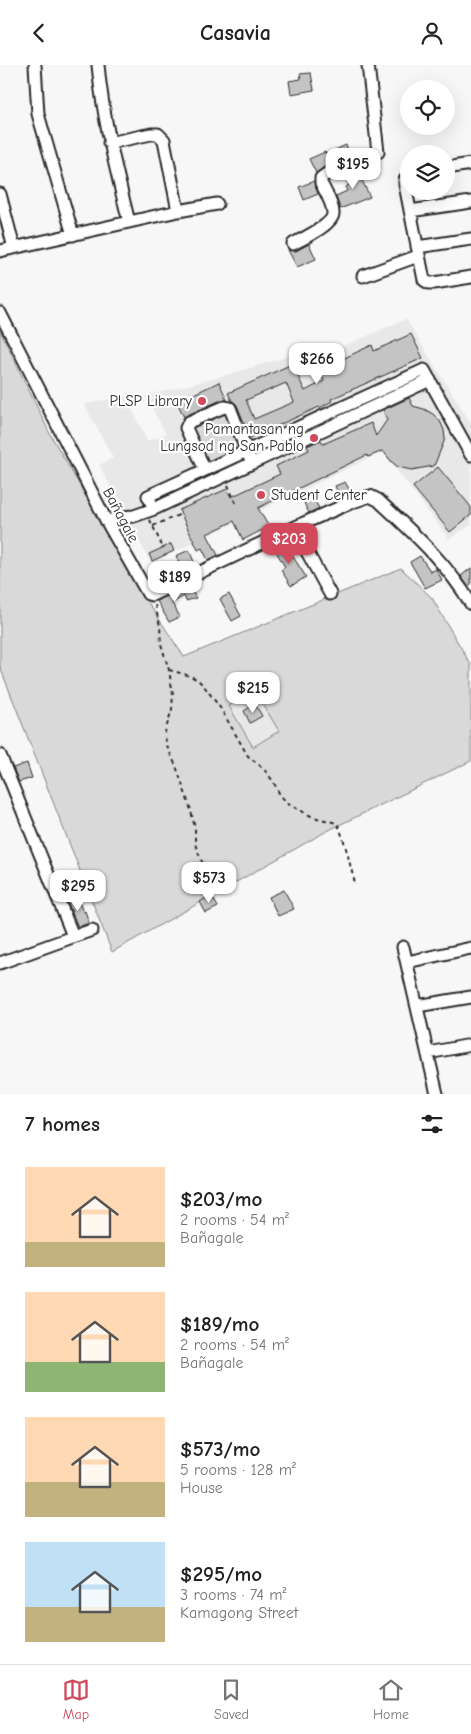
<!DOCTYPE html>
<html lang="en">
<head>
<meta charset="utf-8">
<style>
  :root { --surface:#fff; --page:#f2f2f2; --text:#202124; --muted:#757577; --line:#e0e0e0; --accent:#d1495b }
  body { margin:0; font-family:"Comic Neue",sans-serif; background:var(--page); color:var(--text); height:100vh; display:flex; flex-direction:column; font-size:19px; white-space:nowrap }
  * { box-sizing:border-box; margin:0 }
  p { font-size:16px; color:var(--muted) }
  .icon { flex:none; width:28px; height:28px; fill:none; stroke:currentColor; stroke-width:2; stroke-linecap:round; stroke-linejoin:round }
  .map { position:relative; height:1029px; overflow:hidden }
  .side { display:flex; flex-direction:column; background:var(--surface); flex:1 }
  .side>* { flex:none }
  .tools { position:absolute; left:400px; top:15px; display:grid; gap:10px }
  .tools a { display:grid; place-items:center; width:55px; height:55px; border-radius:50%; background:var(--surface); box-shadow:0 5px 20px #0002; font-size:25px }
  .price { position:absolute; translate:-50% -42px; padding:0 11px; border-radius:10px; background:#fff; color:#222; font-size:16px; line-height:32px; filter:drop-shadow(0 1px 2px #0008) }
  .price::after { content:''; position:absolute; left:50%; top:30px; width:15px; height:11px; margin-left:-8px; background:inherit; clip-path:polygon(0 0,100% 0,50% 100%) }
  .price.active { background:var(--accent); color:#fff }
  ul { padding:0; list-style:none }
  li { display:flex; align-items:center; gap:15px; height:125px; padding:0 25px }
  li span { display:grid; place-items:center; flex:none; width:140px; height:100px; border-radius:0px; color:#555 }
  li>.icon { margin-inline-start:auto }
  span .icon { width:60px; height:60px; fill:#fffc; stroke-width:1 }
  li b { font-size:21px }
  h2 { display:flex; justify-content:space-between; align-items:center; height:60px; padding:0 25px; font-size:21px }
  header { display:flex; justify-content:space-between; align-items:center; height:65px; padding:0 25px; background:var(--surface); font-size:22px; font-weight:700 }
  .tabs { display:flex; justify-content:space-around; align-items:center; height:70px; border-top:1px solid var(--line); background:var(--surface); font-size:14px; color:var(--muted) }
  .tabs a { display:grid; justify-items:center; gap:2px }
  .tabs .active { color:var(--accent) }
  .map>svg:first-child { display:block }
  .built { fill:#e8e8e8 }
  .green { fill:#d9d9d9; stroke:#828282; fill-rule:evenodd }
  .building { fill:#c4c4c4; stroke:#2b2b2b; fill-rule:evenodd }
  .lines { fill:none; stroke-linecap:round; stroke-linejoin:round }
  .minor-casing { stroke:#2b2b2b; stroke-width:15 }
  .path { stroke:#2b2b2b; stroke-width:2; stroke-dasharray:4 4; stroke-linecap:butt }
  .minor { stroke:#fff; stroke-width:11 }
  .poi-dot { fill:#d1495b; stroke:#fff; stroke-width:2 }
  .labels { text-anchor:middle; stroke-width:4.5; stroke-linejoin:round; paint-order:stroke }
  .poi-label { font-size:15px; fill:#2b2b2b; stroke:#fff; text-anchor:end }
  .street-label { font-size:15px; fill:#2b2b2b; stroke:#fff }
</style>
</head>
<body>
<header><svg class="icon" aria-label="back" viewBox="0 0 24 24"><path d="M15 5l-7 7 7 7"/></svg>Casavia<svg class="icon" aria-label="person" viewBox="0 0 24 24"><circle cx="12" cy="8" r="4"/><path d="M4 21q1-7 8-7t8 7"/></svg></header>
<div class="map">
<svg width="471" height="1029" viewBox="0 0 471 1029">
  <rect width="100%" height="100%" fill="#f7f7f7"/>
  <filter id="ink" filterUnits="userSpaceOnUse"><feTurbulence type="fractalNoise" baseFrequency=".02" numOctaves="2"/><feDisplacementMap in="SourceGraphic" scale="10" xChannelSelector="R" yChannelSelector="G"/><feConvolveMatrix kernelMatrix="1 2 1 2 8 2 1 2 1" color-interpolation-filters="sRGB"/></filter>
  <g filter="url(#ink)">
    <path class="built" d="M406 254 470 357H471V460L449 474 403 413 382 387 151 498 99 400 113 393 84 339 126 331 147 376 166 369 145 331 220 312 289 291 310 296Z
      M255 625 279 666 253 682 229 641Z"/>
    <path class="green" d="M0 265 50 369 142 528 184 592 401 503 432 533 471 600V696L327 766 112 887 0 602ZM255 626 279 666 253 682 229 641Z
      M226 346 243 384 208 400 191 361Z"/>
    <path class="building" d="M311 8 314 25 291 29 289 16 301 14 300 9Z
      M346 80 350 89 331 97 316 108 309 94 325 87 326 89Z
      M356 103 370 132 340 144 336 131 347 126 346 122 349 120 344 108Z
      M314 116 318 129 304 135 299 122Z
      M309 179 316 194 297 202 288 185 296 186Z
      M411 269 423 293 331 334 332 336 320 343 319 342 250 373 237 340 232 336 228 328 292 299 305 326 324 316 319 305 372 280 374 286ZM286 318 294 337 254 354 246 335Z
      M219 317 227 335H221L184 352 177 337Z
      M409 333 413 341 424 344 433 349 440 356 444 365 445 374 434 401 411 405 398 402 392 397 383 386 368 392 367 390 258 443 270 464 263 468 262 465 243 475 234 456 207 469 218 490 208 495 202 483 198 485 179 445 227 424 231 432 280 409 276 401 309 385 307 381 321 375 323 379 371 358 376 371 387 355 383 345Z
      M438 402 471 442V450L450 467 413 422Z
      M345 417 352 429 341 434 335 421Z
      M313 433 319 443 309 448 304 438Z
      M283 476 306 512 291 521 281 505 285 502 273 481Z
      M171 479 174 486 152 496 149 489Z
      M189 485 195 499 182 504 176 491Z
      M420 491 431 507 436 504 442 515 425 523 410 497Z
      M471 503V519L468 521 461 511Z
      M189 521 196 533 186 536 184 531 172 538 180 552 169 557 157 536Z
      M229 529 241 551 232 556 220 534Z
      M255 639 262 651 250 658 244 646Z
      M27 698 32 713 19 717 13 703Z
      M284 825 294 844 278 851 269 832Z
      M211 830 218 842 206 848 200 837Z
      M77 832 83 847 85 846 89 858 78 862 67 836Z"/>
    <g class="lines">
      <defs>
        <path id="minor" d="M35 0 38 49 73 170
          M98 0C103 54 116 105 129 157
          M109 78 151 69H158L164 75 178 146
          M446 103 471 99
          M409 110 405 115V120L424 215 429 218H434L471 212
          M0 129 14 183
          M410 146 471 137
          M293 179C302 174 334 159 333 148 333 139 325 126 321 118V113L335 103 378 87 368 0
          M417 182 471 174
          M0 186 178 146 217 139
          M363 211 418 191
          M0 248 107 457 148 529 152 530 304 458 350 438 370 431 378 435C412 467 447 498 471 539
          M205 405 186 363 189 357 224 342 230 343 249 392
          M154 444 148 431 424 305 471 390
          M107 457 120 452 134 451 154 444 430 315
          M294 463 330 529
          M0 690 73 871
          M403 882 437 1029
          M407 897 471 883
          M0 898 92 865
          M417 941 471 932
          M428 988 471 980"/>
      </defs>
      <use href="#minor" class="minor-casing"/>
      <path class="path" d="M228 420 237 441
        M150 455 163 483
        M153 461 181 449
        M155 540 160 561 161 579 169 605 173 630 172 644 165 667 166 679 176 701 190 742 195 763V779L213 825
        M169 605 184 609 197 614 204 621 221 644 248 691 263 703 273 716 280 730 288 739 313 752 337 758C346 777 349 798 355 818"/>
      <use href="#minor" class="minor"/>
    </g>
  </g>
  <g class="poi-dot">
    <circle cx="202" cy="336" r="5"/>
    <circle cx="314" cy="373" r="5"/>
    <circle cx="261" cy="430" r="5"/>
  </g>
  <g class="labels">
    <g class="poi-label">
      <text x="192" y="341">PLSP Library</text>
      <text x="304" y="369">Pamantasan ng<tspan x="304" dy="17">Lungsod ng San Pablo</tspan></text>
      <text x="271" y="435" text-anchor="start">Student Center</text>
    </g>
    <g class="street-label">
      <text transform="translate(121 450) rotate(62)" y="5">Bañagale</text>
    </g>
  </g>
</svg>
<div class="tools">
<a><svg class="icon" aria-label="locate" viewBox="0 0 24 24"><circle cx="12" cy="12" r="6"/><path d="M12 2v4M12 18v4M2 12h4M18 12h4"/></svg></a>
<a><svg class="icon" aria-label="layers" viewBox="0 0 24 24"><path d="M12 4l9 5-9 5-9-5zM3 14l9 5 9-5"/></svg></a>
</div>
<b class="price" style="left:353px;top:125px">$195</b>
<b class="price" style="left:317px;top:320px">$266</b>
<b class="price active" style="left:289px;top:500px">$203</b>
<b class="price" style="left:175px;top:538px">$189</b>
<b class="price" style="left:253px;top:649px">$215</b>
<b class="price" style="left:209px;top:839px">$573</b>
<b class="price" style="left:78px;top:847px">$295</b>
</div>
<section class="side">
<h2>7 homes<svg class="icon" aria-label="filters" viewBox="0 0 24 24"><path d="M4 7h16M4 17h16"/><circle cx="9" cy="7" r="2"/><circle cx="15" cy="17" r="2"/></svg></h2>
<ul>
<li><span style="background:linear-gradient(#ffd9b3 75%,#c2b280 0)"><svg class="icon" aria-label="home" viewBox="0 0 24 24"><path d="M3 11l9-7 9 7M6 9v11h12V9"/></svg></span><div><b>$203/mo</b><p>2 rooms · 54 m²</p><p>Bañagale</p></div></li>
<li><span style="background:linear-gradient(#ffd9b3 70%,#8fb573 0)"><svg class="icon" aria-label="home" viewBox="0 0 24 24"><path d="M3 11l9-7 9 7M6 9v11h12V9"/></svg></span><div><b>$189/mo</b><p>2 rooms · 54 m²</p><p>Bañagale</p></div></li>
<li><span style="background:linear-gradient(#ffd9b3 65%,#c2b280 0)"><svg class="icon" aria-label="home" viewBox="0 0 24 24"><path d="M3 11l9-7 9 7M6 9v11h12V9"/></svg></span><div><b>$573/mo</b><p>5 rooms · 128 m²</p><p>House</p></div></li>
<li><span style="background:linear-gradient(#bfe0f5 65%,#c2b280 0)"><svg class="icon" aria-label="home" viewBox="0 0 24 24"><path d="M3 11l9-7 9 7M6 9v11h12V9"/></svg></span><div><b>$295/mo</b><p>3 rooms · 74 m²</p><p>Kamagong Street</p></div></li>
</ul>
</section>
<nav class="tabs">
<a class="active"><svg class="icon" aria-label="map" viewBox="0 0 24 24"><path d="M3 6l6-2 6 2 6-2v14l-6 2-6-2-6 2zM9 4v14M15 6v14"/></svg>Map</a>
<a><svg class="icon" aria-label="saved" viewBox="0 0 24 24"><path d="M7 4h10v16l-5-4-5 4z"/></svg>Saved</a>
<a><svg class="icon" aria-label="home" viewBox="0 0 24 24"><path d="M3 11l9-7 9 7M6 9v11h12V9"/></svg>Home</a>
</nav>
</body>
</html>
